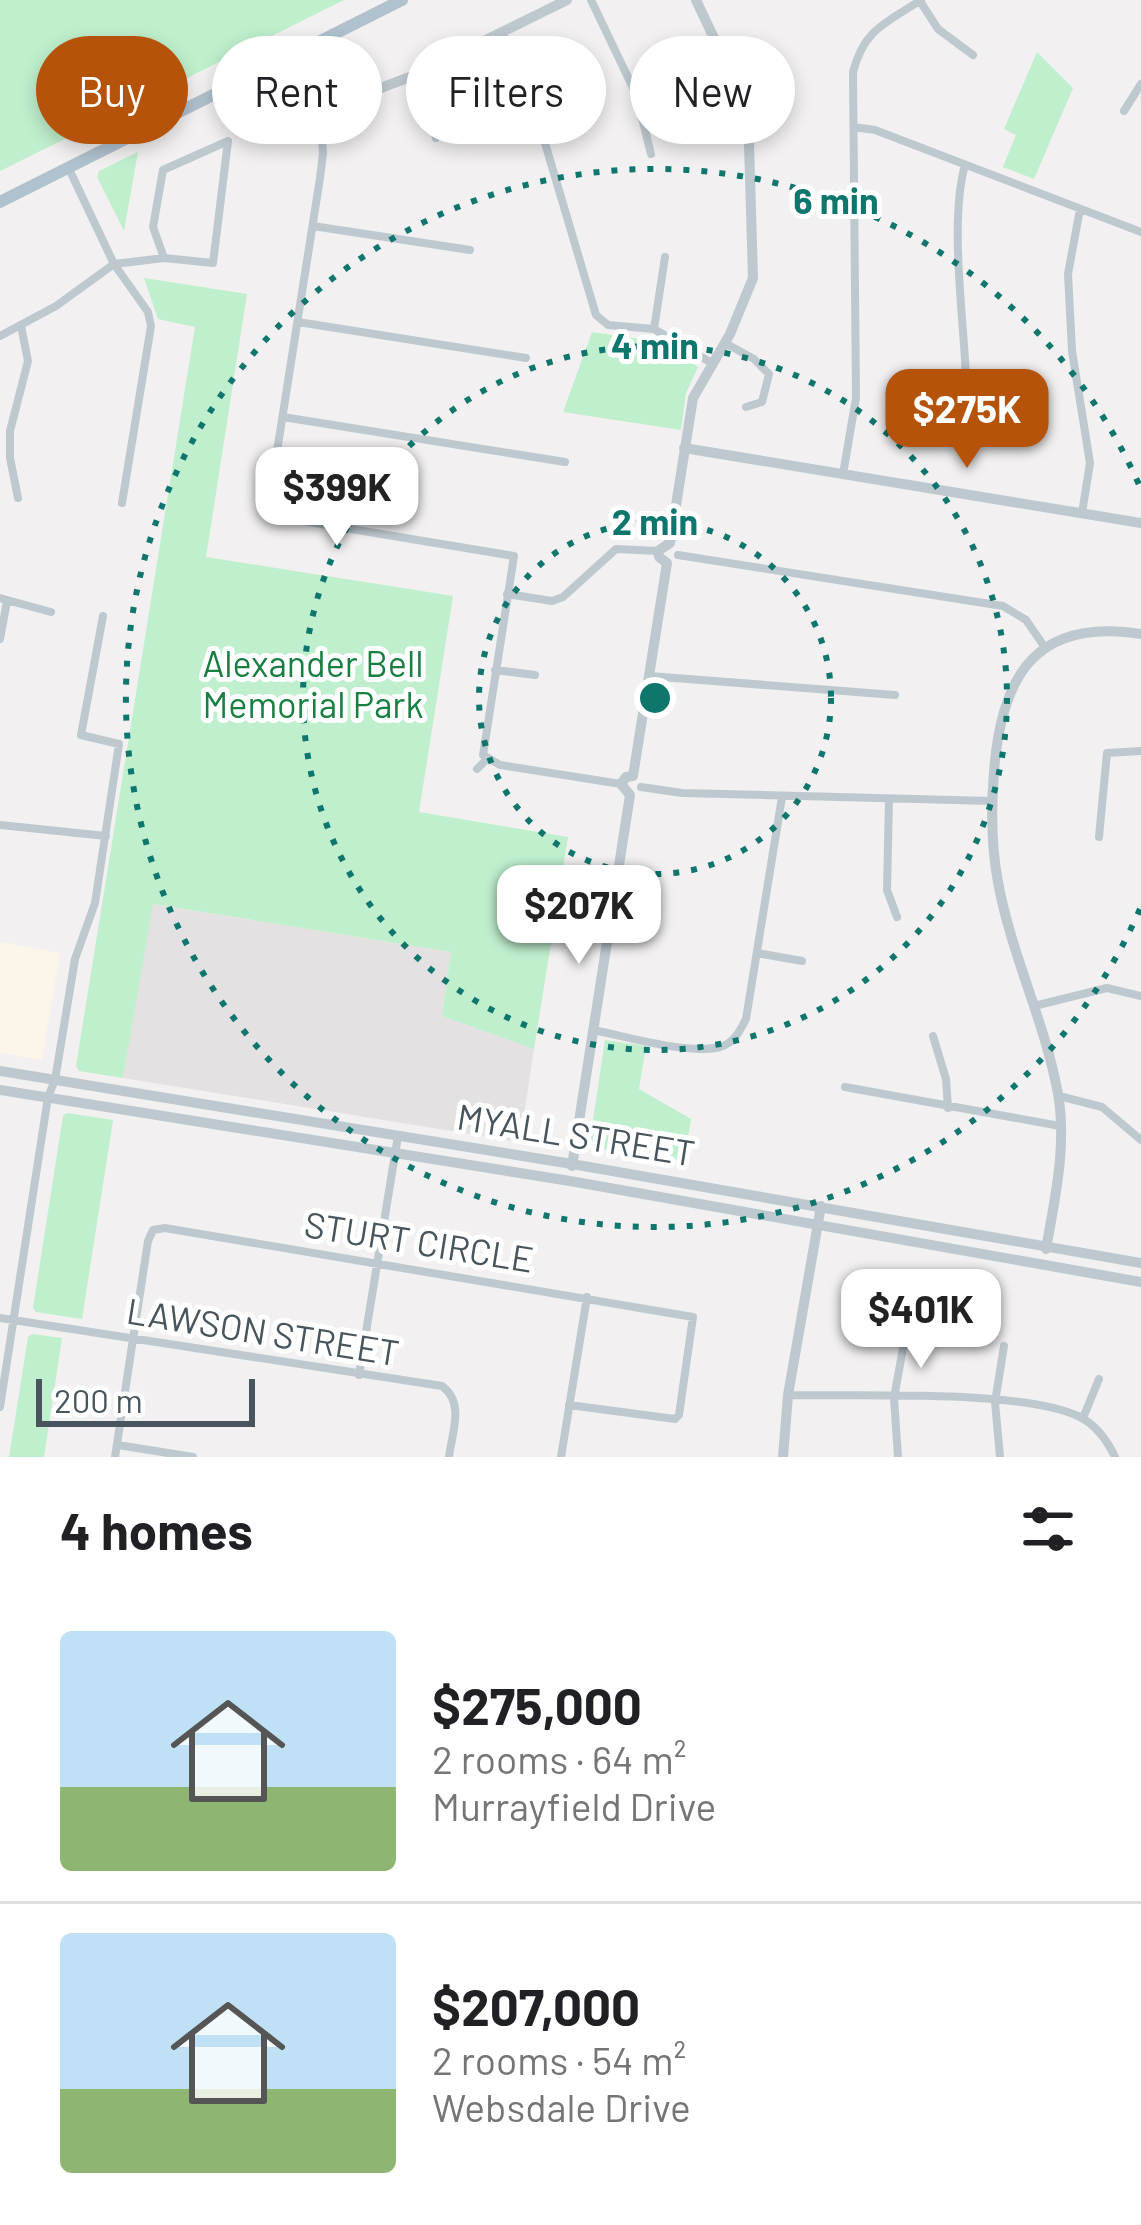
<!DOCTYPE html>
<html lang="en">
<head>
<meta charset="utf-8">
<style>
  :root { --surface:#fff; --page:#f6f6f6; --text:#202124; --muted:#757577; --line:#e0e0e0; --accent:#b45309 }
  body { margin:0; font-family:Barlow,sans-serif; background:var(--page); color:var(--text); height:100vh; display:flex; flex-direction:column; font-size:45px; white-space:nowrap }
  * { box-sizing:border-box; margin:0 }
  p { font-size:39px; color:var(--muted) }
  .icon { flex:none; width:66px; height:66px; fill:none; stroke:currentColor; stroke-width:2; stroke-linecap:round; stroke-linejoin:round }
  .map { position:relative; height:1457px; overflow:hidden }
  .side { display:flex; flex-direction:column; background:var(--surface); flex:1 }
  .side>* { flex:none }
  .guide { position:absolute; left:36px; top:36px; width:1071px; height:108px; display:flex; gap:24px }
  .scale { position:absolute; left:36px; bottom:30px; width:219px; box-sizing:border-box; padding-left:12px; border:6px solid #48555d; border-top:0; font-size:33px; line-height:42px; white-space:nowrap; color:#48555d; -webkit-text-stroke:9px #fff; paint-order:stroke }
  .price { position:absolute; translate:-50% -102px; padding:0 27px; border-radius:24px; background:#fff; color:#222; font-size:39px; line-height:78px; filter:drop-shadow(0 3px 6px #0008) }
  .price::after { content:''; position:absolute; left:50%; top:72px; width:36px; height:27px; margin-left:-18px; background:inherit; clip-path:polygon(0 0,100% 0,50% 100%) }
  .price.active { background:var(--accent); color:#fff }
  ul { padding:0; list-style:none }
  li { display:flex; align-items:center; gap:36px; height:300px; padding:0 60px }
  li+li { border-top:3px solid var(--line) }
  li span { display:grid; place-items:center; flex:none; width:336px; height:240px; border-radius:12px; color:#555 }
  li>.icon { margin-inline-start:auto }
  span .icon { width:144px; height:144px; fill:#fffc; stroke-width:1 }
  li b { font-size:51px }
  h2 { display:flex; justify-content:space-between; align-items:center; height:144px; padding:0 60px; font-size:51px }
  .chip { padding:0 42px; border-radius:54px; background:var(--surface); box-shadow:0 6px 18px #0003; font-size:42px; line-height:108px }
  .chip.active { background:var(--accent); color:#fff }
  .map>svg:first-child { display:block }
  .commercial { fill:#fcf5ea }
  .education { fill:#e3e1e2 }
  .green { fill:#bfefcd }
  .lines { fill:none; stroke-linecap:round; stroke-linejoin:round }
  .minor { stroke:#bec9cf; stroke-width:8 }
  .tertiary { stroke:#bec9cf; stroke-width:10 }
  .primary { stroke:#b0c2ce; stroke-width:12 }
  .ring { fill:none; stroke:#0f766e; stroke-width:6; stroke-dasharray:6 12 }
  .labels { text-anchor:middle; stroke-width:10; stroke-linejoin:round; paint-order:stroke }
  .park-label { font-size:36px; fill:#187f41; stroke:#fff }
  .street-label { font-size:36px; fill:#48555d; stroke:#fff }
  .centre { fill:#0f766e; stroke:#fff; stroke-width:6 }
  .ring-label { font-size:36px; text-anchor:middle; font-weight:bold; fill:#0f766e; stroke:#fff; stroke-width:10; stroke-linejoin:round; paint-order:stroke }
</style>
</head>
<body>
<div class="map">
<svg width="1141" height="1457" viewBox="0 0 1141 1457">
  <rect width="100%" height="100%" fill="#f2f0f0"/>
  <path class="commercial" d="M0 942 60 953 42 1060 0 1053Z"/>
  <path class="education" d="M152 904 451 952 442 1016 534 1049 520 1142 123 1078Z"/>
  <path class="green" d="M0 0H344L0 171Z
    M1037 52 1073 88 1034 179 1003 167 1016 135 1004 129Z
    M138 152 124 231 97 177 99 171Z
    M144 278 247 294 206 557 453 596 419 812 568 837 534 1049 442 1016 451 952 153 904 123 1078 79 1071 76 1066 195 327 158 319Z
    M592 332 661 342 698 367 686 393 681 430 563 412Z
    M605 1040 646 1046 639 1089 691 1119 684 1162 589 1147Z
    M67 1113 113 1120 82 1319 36 1312 33 1308 63 1116Z
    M32 1334 62 1338 44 1457H9L28 1337Z"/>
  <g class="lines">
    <path class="minor" d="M591 0 636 94 651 154
      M920 1 938 29 973 55
      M502 32 534 106 596 315 608 325 654 329 710 362
      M415 75 429 108 436 138
      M320 111 323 153 320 178 267 515 514 556 483 755 500 765 621 784
      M1124 111 1141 84
      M854 127 875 130 1141 232
      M965 165C949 222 964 319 966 379
      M69 169 114 264 148 312 151 326 122 503
      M1080 209 1068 274 1072 351 1090 463 1082 513
      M313 226 470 250
      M298 322 526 358
      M654 329 665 257
      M0 336 56 306 114 264 164 258 213 263 228 141 163 170 153 227 164 258
      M725 343 754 359 769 374 762 402 746 407
      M283 417 565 462
      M843 474 856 398 853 72C864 29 886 23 921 0
      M18 498 10 458V431L28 361 21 326
      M678 555 1003 606 1026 620 1046 649
      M507 594 552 601 563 597 616 549 658 551
      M0 598 51 612
      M0 639 7 601
      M495 670 535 675
      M649 676 895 695
      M477 769 486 760
      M641 787 682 793 992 801
      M889 799 887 890 897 917
      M0 825 106 836
      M1099 837 1107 753 1141 751
      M612 910 657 917
      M757 953 802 961
      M1034 1006 1107 988 1141 996
      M593 1030C626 1036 688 1055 720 1047 734 1043 740 1031 746 1019L782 797
      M933 1036 946 1079 948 1108
      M845 1087 1060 1126
      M1059 1096 1102 1107 1141 1140
      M0 1318 442 1386C465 1403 452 1432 449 1457
      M359 1375 398 1136
      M788 1395C858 1397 1019 1389 1078 1416 1095 1424 1107 1440 1115 1457
      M0 1407 48 1097 55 1080 75 959 95 903 119 744 81 735 103 616
      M1083 1418 1099 1379
      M118 1445 193 1457
      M115 1457 148 1241 153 1230 165 1228 693 1317 679 1415 675 1419 569 1405
      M561 1457 587 1297
      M898 1457 894 1398 905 1337
      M1000 1457 995 1402 1004 1346"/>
    <path class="tertiary" d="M298 52 320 111 415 75 567 0
      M684 448 1141 523
      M670 543 693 398 730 334 753 278 748 110 696 0
      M667 563 659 557 658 551 670 543
      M633 776 667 563
      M630 795 621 784 626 777 633 776
      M0 1071 572 1164 1141 1263
      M0 1090 570 1181 1141 1282
      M572 1166 630 795
      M1046 1249C1055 1198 1067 1145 1058 1094 1045 1022 1011 954 998 882 991 845 991 809 994 772 1001 677 1035 617 1141 634
      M783 1457 788 1395 821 1206"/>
    <path class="primary" d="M0 202 402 0"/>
  </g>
  <g class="ring">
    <circle cx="655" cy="698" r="176"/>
    <circle cx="655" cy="698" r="352"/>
    <path d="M1140 909A529 529 0 1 1 1140 487"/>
  </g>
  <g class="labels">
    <g class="park-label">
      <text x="313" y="677">Alexander Bell<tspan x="313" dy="41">Memorial Park</tspan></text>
    </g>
    <g class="street-label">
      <text transform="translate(576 1135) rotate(9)" y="13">MYALL STREET</text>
      <text transform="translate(419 1242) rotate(9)" y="13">STURT CIRCLE</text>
      <text transform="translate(263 1332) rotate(9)" y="13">LAWSON STREET</text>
    </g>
  </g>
  <circle cx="655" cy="698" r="18" class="centre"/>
  <g class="ring-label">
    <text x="836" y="214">6 min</text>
    <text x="655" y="359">4 min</text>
    <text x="655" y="535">2 min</text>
  </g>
</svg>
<div class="scale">200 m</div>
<b class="price active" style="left:967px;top:471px">$275K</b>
<b class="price" style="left:337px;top:549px">$399K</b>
<b class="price" style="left:579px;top:967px">$207K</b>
<b class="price" style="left:921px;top:1371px">$401K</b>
<div class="guide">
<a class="chip active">Buy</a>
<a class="chip">Rent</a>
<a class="chip">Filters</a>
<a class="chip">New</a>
</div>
</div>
<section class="side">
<h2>4 homes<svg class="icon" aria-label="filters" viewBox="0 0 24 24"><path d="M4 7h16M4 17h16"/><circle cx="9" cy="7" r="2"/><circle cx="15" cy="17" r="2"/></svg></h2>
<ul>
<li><span style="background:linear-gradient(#bfe0f5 65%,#8fb573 0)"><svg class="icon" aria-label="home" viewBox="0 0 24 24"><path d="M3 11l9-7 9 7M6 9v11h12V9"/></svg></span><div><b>$275,000</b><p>2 rooms · 64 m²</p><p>Murrayfield Drive</p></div></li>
<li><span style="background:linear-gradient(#bfe0f5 65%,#8fb573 0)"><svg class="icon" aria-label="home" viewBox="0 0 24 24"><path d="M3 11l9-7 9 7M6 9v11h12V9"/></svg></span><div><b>$207,000</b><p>2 rooms · 54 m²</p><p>Websdale Drive</p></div></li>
</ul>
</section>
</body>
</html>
